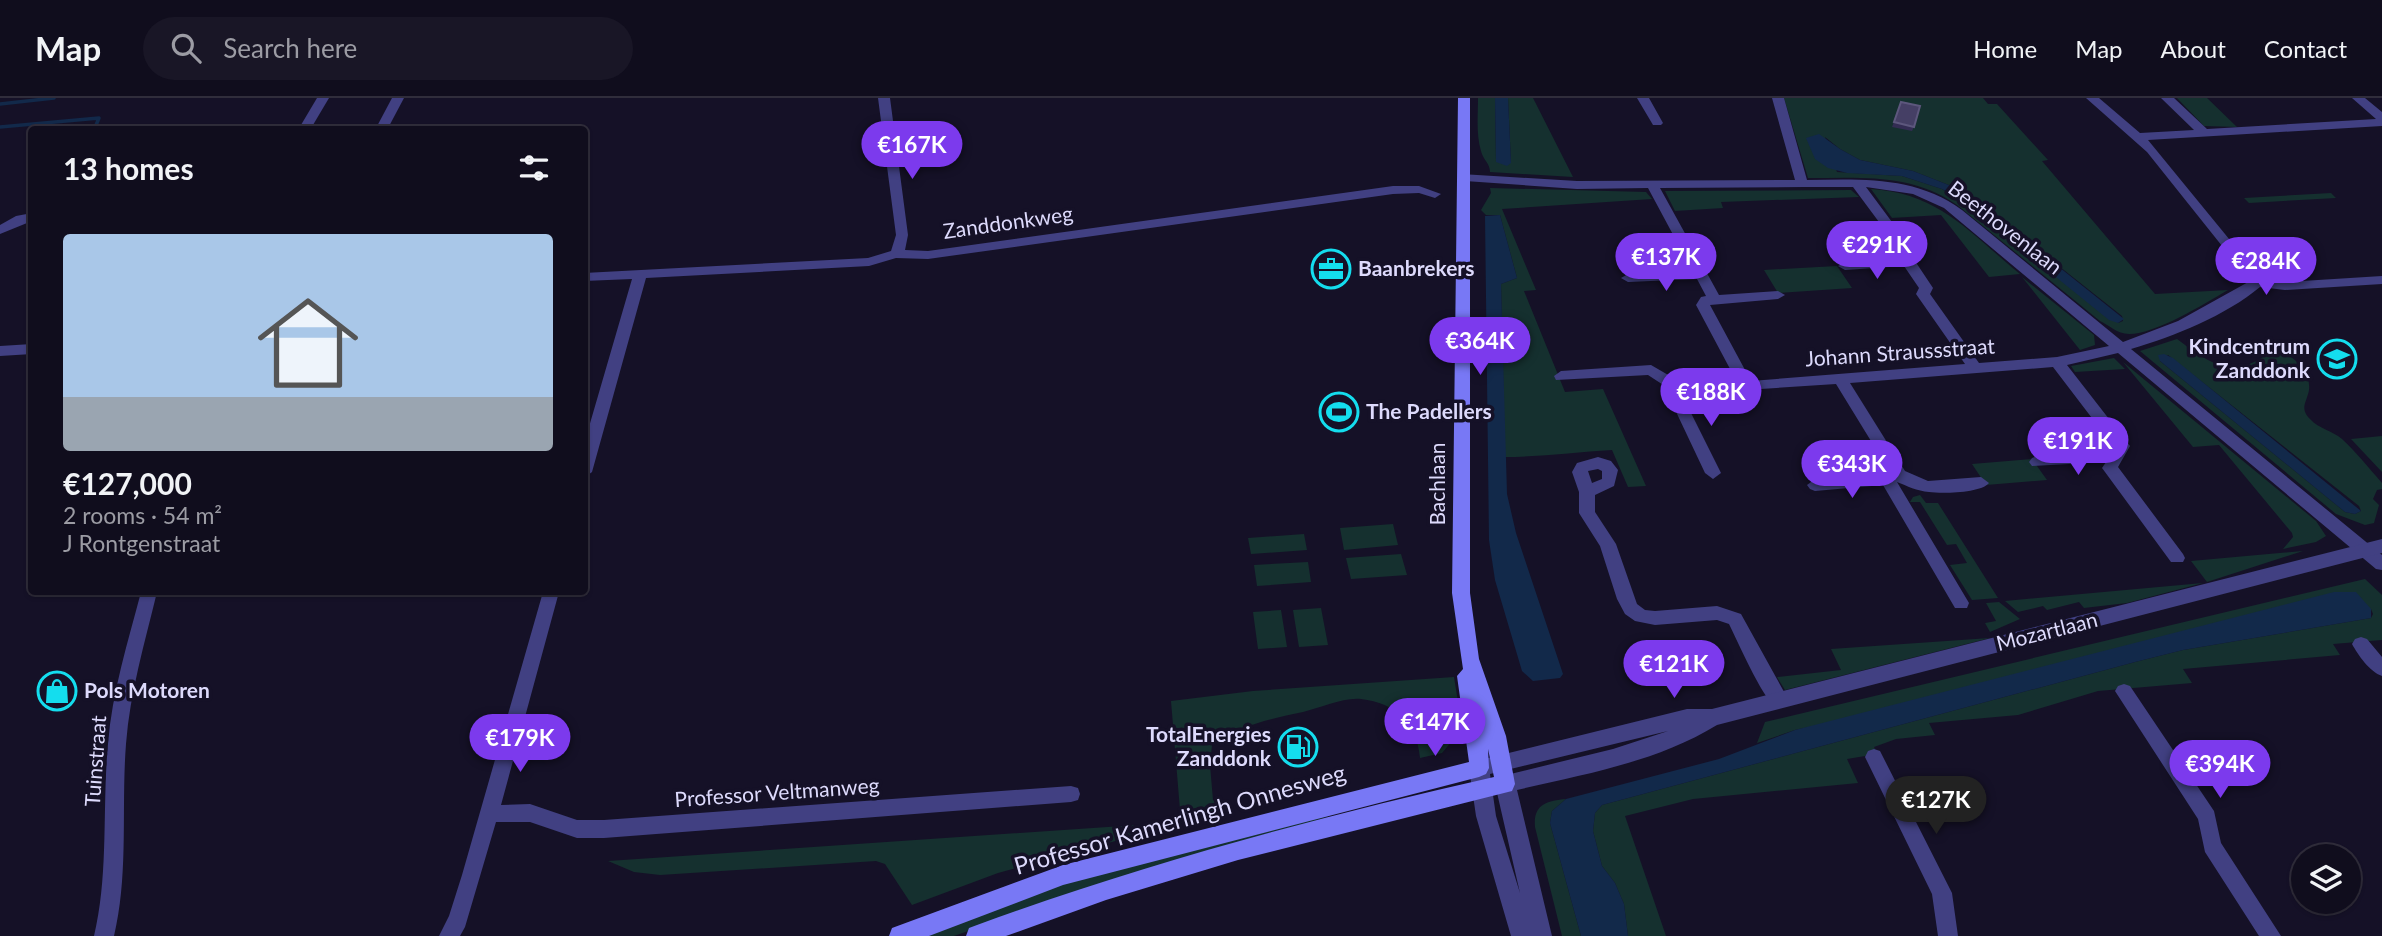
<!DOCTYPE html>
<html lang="en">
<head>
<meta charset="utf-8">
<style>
  :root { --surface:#100d1d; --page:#191626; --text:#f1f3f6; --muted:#9c9ca4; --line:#302d3b; --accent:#7c3aed }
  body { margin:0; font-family:Lato,sans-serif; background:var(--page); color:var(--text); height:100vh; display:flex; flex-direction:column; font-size:26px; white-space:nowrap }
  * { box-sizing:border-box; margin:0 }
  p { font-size:23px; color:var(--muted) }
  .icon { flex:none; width:38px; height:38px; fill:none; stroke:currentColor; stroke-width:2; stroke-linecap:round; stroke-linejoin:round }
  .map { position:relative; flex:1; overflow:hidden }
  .drawer { position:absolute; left:28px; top:28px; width:560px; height:469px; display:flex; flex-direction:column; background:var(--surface); border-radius:7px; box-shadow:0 2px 5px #0004,0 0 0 2px var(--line) }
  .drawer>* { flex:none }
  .fabs { position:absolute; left:2291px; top:746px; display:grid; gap:14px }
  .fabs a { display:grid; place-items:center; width:70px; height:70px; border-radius:50%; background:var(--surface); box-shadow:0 2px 5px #0004,0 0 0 2px var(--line); font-size:35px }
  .price { position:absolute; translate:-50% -60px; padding:0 16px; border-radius:24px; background:var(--accent); color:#fff; font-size:23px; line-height:46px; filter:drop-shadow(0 2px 4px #0008) }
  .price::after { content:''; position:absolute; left:50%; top:42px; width:21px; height:16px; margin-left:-10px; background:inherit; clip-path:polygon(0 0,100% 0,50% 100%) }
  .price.current { background:#222; color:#fff }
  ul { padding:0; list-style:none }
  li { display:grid; align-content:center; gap:14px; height:371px; padding:0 35px }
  li span { display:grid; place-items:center; height:217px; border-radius:7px; color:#555 }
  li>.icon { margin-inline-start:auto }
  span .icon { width:126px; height:126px; fill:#fffc; stroke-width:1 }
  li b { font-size:30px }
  h2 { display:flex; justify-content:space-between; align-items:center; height:84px; padding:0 35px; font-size:30px }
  header { display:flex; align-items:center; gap:42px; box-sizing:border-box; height:98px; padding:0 35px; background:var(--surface); border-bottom:2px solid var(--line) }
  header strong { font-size:33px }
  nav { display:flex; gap:38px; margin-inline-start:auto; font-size:24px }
  .search { width:490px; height:63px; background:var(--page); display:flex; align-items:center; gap:18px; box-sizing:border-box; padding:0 24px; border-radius:38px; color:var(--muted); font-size:26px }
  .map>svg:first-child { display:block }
  .green { fill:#15302f; fill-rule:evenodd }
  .water { fill:#12294a }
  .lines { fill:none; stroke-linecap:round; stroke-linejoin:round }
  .stream { stroke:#12294a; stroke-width:3.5 }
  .minor { fill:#414082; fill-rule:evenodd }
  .tertiary { fill:#414082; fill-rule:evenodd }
  .secondary { fill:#7878f5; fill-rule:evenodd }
  .wall { fill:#332c53 }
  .building { fill:#453f65; stroke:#5d577d; stroke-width:2 }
  .labels { text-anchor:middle; stroke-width:7; stroke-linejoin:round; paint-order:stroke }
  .street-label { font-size:21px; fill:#dddafc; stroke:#151127 }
  .poi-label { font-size:21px; font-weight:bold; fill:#dddafc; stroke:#151127; text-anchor:start }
  .near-street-label { font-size:24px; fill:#dddafc; stroke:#151127 }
</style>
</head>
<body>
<header>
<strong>Map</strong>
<div class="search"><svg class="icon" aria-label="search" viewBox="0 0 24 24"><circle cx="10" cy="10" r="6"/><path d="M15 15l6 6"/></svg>Search here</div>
<nav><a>Home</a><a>Map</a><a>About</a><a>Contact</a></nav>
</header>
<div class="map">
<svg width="2382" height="838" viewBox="0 0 2382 838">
  <rect width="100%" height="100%" fill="#151127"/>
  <path class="green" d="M1478 0H1495L1496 63 1511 65 1508 0H1533L1573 79 1490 74C1490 65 1483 62 1481 53 1476 37 1478 17 1478 0Z
    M1784 0H1983L1988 6H1997L2048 62 2042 63 2155 196 2228 192C2204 206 2156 236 2129 236 2117 236 2109 227 2100 223L1957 107C1912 75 1861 80 1808 80ZM1825 39 1840 51 1860 62 1913 73 1964 93 2122 218 2123 223 2118 225 1972 111 1942 91 1902 78 1837 74Z
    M2177 0H2207L2237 29 2204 28Z
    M1490 90 1646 94 1652 101 1502 111 1536 192 1524 193 1565 294 1603 291 1646 388 1628 389 1612 352C1576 354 1541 359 1505 359L1501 186 1517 180 1500 117H1486L1481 112 1491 95Z
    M1871 91C1939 95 1970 135 2020 176L1989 179 1941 117 1892 120Z
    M1851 92 1859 99 1721 104 1723 110 1675 113 1665 93Z
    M2331 95 2336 100 2249 105 2244 100Z
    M1837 168 1852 190 1778 195 1764 172Z
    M2022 179 2094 237 2095 247 2080 252Z
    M2177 241C2201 259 2225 278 2254 264 2260 261 2263 260 2267 254L2264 244C2282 251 2312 268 2309 292 2307 304 2299 310 2310 321 2319 331 2333 333 2342 341 2356 354 2369 370 2382 385V391L2377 392 2373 401 2379 407 2374 425 2365 427 2336 416 2140 253ZM2168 257 2359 408 2361 413 2355 416 2345 414 2160 263Z
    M2114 260 2125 271 2075 274 2071 268Z
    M2123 264 2316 423 2326 438 2316 444 2283 451 2293 439 2292 435 2219 347 2193 349Z
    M2382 338V374L2351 341Z
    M2032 361 2047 382 1986 387 1972 366Z
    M1920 397 1926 405H1938L1998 500 1972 502 1950 467 1967 465 1956 446 1947 447 1920 404H1910L1913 399Z
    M1393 426 1398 447 1344 452 1340 430Z
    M1304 436 1307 452 1251 456 1248 440Z
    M2303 453 2207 484 2191 463Z
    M1401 456 1407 477 1351 481 1346 460Z
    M1308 464 1311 484 1257 488 1254 467Z
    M2365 481 2382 497V542L2333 546 2340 557 2183 571 2192 585 2098 593 2018 617 1929 625 1935 637 1896 641 1874 649 1877 656 1847 661 1858 685 1693 701 1625 718 1666 838H1628L1624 806 1615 785 1602 768 1593 733 1595 715 1602 707 2135 564 2183 552 2371 520 2373 516 2371 511 1795 632 1757 645 1765 624Z
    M2203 485 2127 505 2084 510 2079 504 2047 512 2043 508 2018 514 2005 503Z
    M1999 504 2020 521 1990 534 1985 525 1996 523 1986 505Z
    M1321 510 1328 547 1299 549 1293 512Z
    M1281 512 1287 549 1258 551 1253 514Z
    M1990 540 1785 592 1777 579 1841 572 1831 551Z
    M1454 579 1464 641 1452 643 1442 655 1420 660C1417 625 1396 605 1361 601 1344 599 1320 610 1303 614 1270 621 1240 627 1212 647L1210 667 1213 702 1226 713 998 775 912 807 885 766 876 763 660 777 634 774 608 763 1181 724 1171 603 1253 593Z
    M1566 701 1552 713 1550 725 1581 838H1562L1535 729C1533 706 1547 703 1566 701Z
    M1326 713 1329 718 1244 747 1090 790 954 838H919L1054 787Z"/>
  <path class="water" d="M1495 0H1508L1511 65 1507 68 1496 64Z
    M1819 36 1840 51 1860 62 1913 73 1964 93 2124 221 2118 225 2109 222 1958 100 1942 91 1902 78 1847 75 1828 70 1815 61 1806 40Z
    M1500 117 1517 180 1501 186 1507 396 1516 435 1563 576 1560 580 1533 583 1522 573 1495 482 1489 442 1485 118Z
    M2164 256 2173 260 2361 413 2355 416 2345 414 2160 263 2158 257Z
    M2334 494H2356L2371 511V520L2183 552 2135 564 1602 707 1595 715 1593 733 1602 768 1615 785 1624 806 1628 838H1581L1550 725 1552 713 1566 701 1719 661 1795 632Z"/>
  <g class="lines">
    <path class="stream" d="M0 6 54 0
      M0 29 99 20 94 32"/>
    <path class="minor" d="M317 0H329L310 32H298Z
      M392 0H404L387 32H375Z
      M878 0H890L908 137 905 152 928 153 1393 88H1419L1441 96 1435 100 1419 95 1393 96 928 161 896 160 869 168 646 180 592 374 584 380V346L632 181 584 183V175L868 160 891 153 896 137Z
      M1637 0H1649L1663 25 1661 27H1653Z
      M1772 0H1784L1807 82C1862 81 1916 78 1962 112L2123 244 2178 223 2250 183 2147 54 2086 0H2099L2140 35 2194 32 2161 0H2174L2207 31 2376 21 2352 0H2365L2382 14V28L2148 42 2261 180 2285 184 2382 178V186L2285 192 2260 189C2225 218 2175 238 2131 251L2382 457V472L2376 471 2118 255 2067 267 2130 348 2118 369 2183 456 2185 460 2183 464H2171L2105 374 2102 370 2106 364 2032 368 2029 364 2032 360 2037 358 2112 352 2114 349 2053 269 1850 285 1905 373 1928 383 1981 379 1989 385C1981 395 1942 396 1929 394 1917 393 1907 388 1897 384L1969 505 1967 510H1955L1883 387 1815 393 1810 391 1807 387 1815 381 1890 374 1836 286 1685 296 1684 301 1721 375 1713 381 1705 375 1670 301 1671 292 1648 277 1556 282 1554 278 1561 273 1651 267 1682 285 1737 284 1696 207 1701 199 1706 198 1697 181 1628 184 1621 180 1628 176 1692 172 1648 90 1577 91 1465 83 1461 82V76L1577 83 1795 82ZM1804 89H1853L1899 151 1901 159 1845 164 1838 168 1845 172 1904 168 1919 190 1916 196 1965 266 1751 283 1710 207 1778 201 1785 197 1778 193 1719 197 1660 90ZM1866 89 1913 96 1944 110 2109 248 2057 259 1979 265 1930 196 1933 190 1915 163 1912 151Z
      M32 115V123L0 136V127L16 118Z
      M32 246V256L0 258V248Z
      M1598 359 1611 363 1618 372 1614 388 1595 397V414L1616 446 1637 506 1645 512 1655 513 1717 508 1741 516 1788 601 1785 606C1780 608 1779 610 1774 607 1762 599 1737 542 1729 526L1717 522 1655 527 1635 523 1625 516 1617 501 1600 448 1579 415V394L1572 374 1577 365ZM1598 371 1602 373V381L1592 385 1588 373Z
      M141 494H157C145 544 130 594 126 646 121 710 129 776 114 838H94C109 776 102 710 108 646 112 594 128 544 141 494Z
      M543 494H559L501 707 530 706 577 722H604L1071 688 1078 690 1080 696 1078 702 1071 704 604 740H577L530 724H496L465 829 460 838H439L449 818 462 777Z
      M2361 539 2367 541 2382 559V578C2370 574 2358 557 2352 546L2355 541Z
      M2124 586 2130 588 2214 713 2221 745 2281 838H2259L2205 754 2198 721 2115 593 2118 588Z
      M1874 651 1880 653 1952 795 1958 838H1938L1932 796 1865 659 1868 653Z"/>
    <path class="tertiary" d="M2382 441V455L1717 627C1657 664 1585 676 1517 692L1552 838H1511L1476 718 1469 670 1472 664 1687 611H1712ZM1668 633 1613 651 1498 679 1495 686 1520 795 1496 718 1490 676Z"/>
    <path class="secondary" d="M1458 0H1470V495L1479 561 1506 638 1515 686 1512 693 1238 762 1106 802 1006 838H966L969 830 977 827C1146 765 1318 719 1494 679L1488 651 1489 670 1486 676 1479 679 1063 787 929 838H889L892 830 1063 767 1469 664 1457 578 1463 571 1452 495Z"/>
  </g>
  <path class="wall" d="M1901 4 1914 29 1912 33 1892 29Z"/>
  <path class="building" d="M1901 4 1920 8 1914 29 1894 24Z"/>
  <defs>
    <symbol id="office-ring" viewBox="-11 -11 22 22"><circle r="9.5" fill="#151127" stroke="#14ddee" stroke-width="1.5"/><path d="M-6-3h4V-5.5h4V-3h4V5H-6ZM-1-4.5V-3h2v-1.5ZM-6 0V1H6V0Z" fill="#14ddee"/></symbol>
    <symbol id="school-ring" viewBox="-11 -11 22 22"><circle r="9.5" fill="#151127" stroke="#14ddee" stroke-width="1.5"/><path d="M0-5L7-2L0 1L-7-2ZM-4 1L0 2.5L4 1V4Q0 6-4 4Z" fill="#14ddee"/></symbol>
    <symbol id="stadium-ring" viewBox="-11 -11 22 22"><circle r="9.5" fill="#151127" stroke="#14ddee" stroke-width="1.5"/><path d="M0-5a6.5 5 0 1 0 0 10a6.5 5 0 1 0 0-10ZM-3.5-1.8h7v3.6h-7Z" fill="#14ddee"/></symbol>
    <symbol id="shop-ring" viewBox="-11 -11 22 22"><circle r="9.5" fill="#151127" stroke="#14ddee" stroke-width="1.5"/><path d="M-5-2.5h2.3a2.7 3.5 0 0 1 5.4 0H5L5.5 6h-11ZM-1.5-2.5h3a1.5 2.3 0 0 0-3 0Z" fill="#14ddee"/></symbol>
    <symbol id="fuel-ring" viewBox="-11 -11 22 22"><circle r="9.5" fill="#151127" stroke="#14ddee" stroke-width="1.5"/><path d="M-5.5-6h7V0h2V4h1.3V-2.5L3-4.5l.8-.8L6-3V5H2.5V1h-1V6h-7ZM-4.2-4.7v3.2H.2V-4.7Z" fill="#14ddee"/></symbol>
  </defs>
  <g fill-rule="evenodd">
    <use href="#office-ring" x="1309" y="149" width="44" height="44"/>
    <use href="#school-ring" x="2315" y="239" width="44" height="44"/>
    <use href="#stadium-ring" x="1317" y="292" width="44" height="44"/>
    <use href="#shop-ring" x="35" y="571" width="44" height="44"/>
    <use href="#fuel-ring" x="1276" y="627" width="44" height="44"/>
  </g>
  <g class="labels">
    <g class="street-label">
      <text transform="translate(1008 125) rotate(-8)" y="7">Zanddonkweg</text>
      <text transform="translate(2005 130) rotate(38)" y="7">Beethovenlaan</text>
      <text transform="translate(1900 255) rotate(-4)" y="7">Johann Straussstraat</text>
      <text transform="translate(1438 386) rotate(-90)" y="7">Bachlaan</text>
      <text transform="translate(2047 534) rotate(-14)" y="7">Mozartlaan</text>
      <text transform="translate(96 663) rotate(-86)" y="7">Tuinstraat</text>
      <text transform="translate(777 695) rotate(-4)" y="7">Professor Veltmanweg</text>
    </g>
    <g class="poi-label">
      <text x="1358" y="178">Baanbrekers</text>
      <text x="2310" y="256" text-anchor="end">Kindcentrum<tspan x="2310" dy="24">Zanddonk</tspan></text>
      <text x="1366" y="321">The Padellers</text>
      <text x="84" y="600">Pols Motoren</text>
      <text x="1271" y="644" text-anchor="end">TotalEnergies<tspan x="1271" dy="24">Zanddonk</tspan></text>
    </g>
    <g class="near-street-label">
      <text transform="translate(1180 722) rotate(-16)" y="8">Professor Kamerlingh Onnesweg</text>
    </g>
  </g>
</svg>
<div class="fabs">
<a><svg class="icon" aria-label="layers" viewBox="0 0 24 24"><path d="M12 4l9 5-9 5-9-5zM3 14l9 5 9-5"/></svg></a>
</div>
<b class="price" style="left:912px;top:83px">€167K</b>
<b class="price" style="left:1877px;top:183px">€291K</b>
<b class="price" style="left:1666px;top:195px">€137K</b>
<b class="price" style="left:2266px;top:199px">€284K</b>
<b class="price" style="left:1480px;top:279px">€364K</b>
<b class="price" style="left:1711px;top:330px">€188K</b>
<b class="price" style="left:2078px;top:379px">€191K</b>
<b class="price" style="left:1852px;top:402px">€343K</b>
<b class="price" style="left:1674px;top:602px">€121K</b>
<b class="price" style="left:1435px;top:660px">€147K</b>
<b class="price" style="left:520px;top:676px">€179K</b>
<b class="price" style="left:2220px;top:702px">€394K</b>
<b class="price current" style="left:1936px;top:738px">€127K</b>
<section class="drawer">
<h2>13 homes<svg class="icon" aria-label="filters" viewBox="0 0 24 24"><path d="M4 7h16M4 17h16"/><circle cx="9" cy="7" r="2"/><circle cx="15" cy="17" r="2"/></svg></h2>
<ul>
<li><span style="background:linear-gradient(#a9c7e8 75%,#9aa5b1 0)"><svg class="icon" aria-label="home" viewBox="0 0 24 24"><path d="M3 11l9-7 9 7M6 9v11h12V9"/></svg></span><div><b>€127,000</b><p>2 rooms · 54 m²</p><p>J Rontgenstraat</p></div></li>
</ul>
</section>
</div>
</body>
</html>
